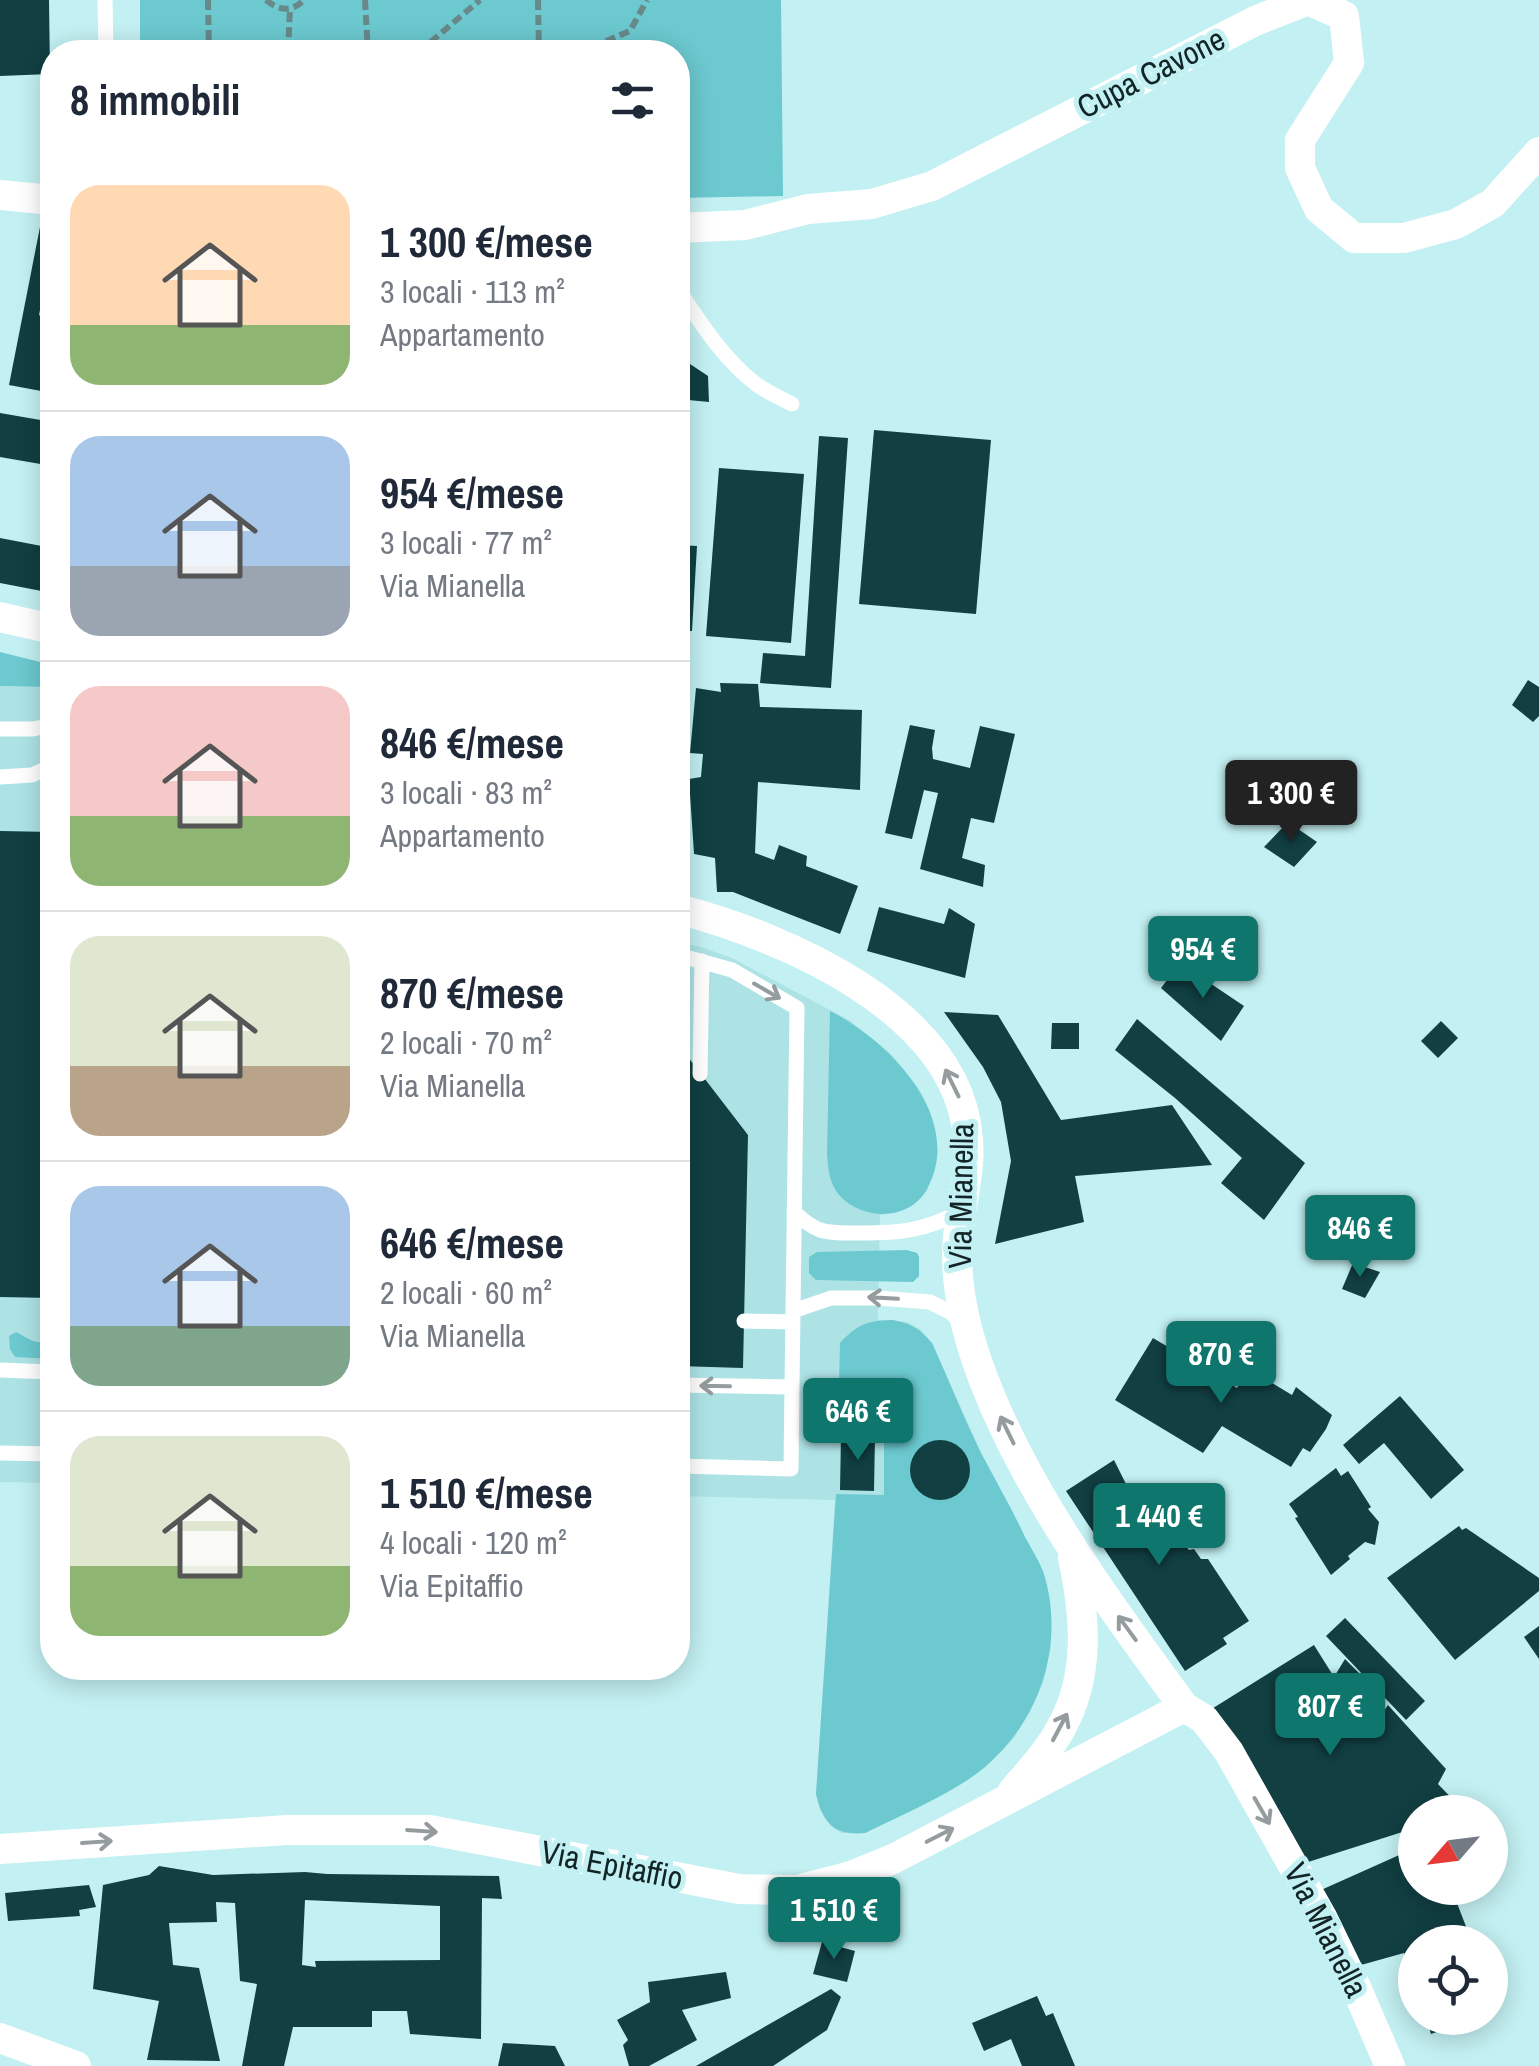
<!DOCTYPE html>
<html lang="it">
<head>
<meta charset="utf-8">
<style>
  :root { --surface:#fff; --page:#f2f2f3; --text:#1f2937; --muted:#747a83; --line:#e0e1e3; --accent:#0f766e }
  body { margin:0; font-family:"Archivo Narrow",sans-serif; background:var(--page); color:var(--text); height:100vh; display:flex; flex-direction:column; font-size:38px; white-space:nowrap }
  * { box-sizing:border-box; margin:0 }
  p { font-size:32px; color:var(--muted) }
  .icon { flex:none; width:55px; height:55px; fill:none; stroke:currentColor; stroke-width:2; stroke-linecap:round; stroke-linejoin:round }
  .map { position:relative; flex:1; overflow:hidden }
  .side { position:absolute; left:40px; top:40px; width:650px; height:1640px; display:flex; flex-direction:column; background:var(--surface); border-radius:40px; box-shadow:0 5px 25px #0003 }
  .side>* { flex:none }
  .needle { width:65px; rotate:242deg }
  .tools { position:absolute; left:1398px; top:1795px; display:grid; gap:20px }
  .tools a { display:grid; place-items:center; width:110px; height:110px; border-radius:50%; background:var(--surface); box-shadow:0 5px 25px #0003; font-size:50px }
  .price { position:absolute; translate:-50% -85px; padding:0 22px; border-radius:10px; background:var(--accent); color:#fff; font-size:32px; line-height:65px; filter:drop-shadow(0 2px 5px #0008) }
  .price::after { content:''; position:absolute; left:50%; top:60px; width:30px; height:22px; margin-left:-15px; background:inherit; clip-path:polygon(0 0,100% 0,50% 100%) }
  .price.active { background:#222; color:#fff }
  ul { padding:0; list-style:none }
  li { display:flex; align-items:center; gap:30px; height:250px; padding:0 30px }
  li+li { border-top:2px solid var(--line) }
  li span { display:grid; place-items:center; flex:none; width:280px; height:200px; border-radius:30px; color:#555 }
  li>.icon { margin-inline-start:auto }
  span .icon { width:120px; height:120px; fill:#fffc; stroke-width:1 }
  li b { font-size:42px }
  h2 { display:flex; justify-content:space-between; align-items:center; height:120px; padding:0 30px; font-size:42px }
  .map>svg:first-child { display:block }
  .built { fill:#aee3e6 }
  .green { fill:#6bc9cf }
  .building { fill:#113f42; fill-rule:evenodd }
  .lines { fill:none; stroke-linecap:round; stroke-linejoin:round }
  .path { stroke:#698889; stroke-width:6; stroke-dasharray:10 5; stroke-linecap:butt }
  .service { stroke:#fff; stroke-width:15 }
  .minor { stroke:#fff; stroke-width:30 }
  .oneway { stroke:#949c9d }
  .labels { text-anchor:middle; stroke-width:10; stroke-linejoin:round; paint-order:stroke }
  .street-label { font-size:32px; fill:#122425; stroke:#c3f0f2 }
</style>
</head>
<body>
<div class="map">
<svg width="1539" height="2066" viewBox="0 0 1539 2066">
  <rect width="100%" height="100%" fill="#c3f0f2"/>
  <path class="built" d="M0 686 52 687V1483L0 1482Z
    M678 942 701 947 732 958 849 1020 891 1054 919 1089 930 1111 935 1133 937 1155 927 1191 914 1204 897 1212 880 1215 878 1320 907 1322 920 1329 932 1343 980 1450 1042 1571 1050 1607 1051 1647 1044 1680 1031 1710 1014 1738 987 1766 965 1782 865 1833H841L830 1825 820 1810 816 1794 835 1500 678 1496Z"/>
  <path class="green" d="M140 0H781L783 196 678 198V52H140Z
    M0 652 52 665V687L0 686Z
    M830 1011C888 1040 966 1118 927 1189 910 1221 863 1221 840 1196 829 1184 828 1168 827 1153Z
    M907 1250 917 1253 919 1257V1276L913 1282 816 1280 809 1273V1257L817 1252Z
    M892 1320C911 1323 920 1329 932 1343 949 1380 964 1419 982 1455 997 1483 1012 1509 1025 1537 1031 1548 1038 1559 1043 1571 1066 1641 1041 1719 986 1766 955 1793 903 1814 865 1833 834 1836 823 1823 816 1794L836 1494 884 1495V1428L838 1426 840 1343C858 1324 866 1321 892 1320Z
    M16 1332C30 1339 38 1348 52 1337V1359L15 1357 10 1349 9 1336Z"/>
  <path class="building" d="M0 0H49L50 74 0 76Z
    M40 227 52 229V271L48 270 39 315 52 322V345L47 344 43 366 52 367V393L9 385Z
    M678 356 708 376 709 402 678 399Z
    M0 413 52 422V466L0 457Z
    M874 430 991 440 976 614 859 604Z
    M819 436 848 438 831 688 760 683 763 653 805 656Z
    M719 468 804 474 791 643 706 636Z
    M0 538 52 548V593L0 583Z
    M678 545 697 546 692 631 678 630Z
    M1528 680 1539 687V716L1533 722 1512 705Z
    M720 683 758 684 760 707 862 710 860 790 758 782 755 853 774 860 779 845 807 856 806 866 858 886 840 934 733 892H717L715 858 694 854 689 779 701 777 703 754 690 753 696 688 721 692Z
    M910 725 935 730 932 748 933 759 970 768 980 726 1015 734 994 823 971 818 962 858 985 865 983 887 920 869 938 793 924 790 912 839 885 833Z
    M1288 822 1317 842 1294 867 1264 847Z
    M0 831 52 832V1298L0 1297Z
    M879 907 944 924 949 908 975 924 965 978 867 951Z
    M1180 963 1244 1006 1221 1041 1161 988Z
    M944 1012 998 1015 1061 1120 1172 1105 1212 1165 1075 1176 1084 1222 995 1244 1011 1161 1001 1102 983 1067Z
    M1137 1019 1305 1163 1264 1220 1221 1183 1242 1158 1175 1098 1115 1050Z
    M1441 1021 1458 1038 1438 1058 1421 1041Z
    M1052 1023H1079V1049H1051Z
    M678 1044 748 1135 743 1368 678 1366Z
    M1353 1263 1380 1272 1365 1298 1342 1289Z
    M1153 1338 1237 1388 1249 1369 1292 1395 1296 1387 1332 1415 1326 1429 1310 1452 1303 1448 1291 1467 1222 1426 1203 1453 1115 1400Z
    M1400 1396 1464 1470 1431 1499 1384 1443 1359 1464 1343 1445Z
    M841 1435 875 1436 874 1491 840 1490Z
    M910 1470a30 30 0 1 1 60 0a30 30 0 1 1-60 0Z
    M1114 1460 1132 1496 1140 1491 1189 1550 1194 1549 1201 1559H1208L1249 1621 1223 1638 1227 1644 1185 1671 1066 1491Z
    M1336 1468 1341 1476 1348 1471 1371 1507 1368 1509 1379 1522 1375 1545 1365 1542 1348 1556 1350 1559 1331 1575 1295 1518 1298 1517 1289 1504Z
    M1459 1526 1462 1530 1466 1528 1539 1578V1591L1455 1660 1387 1578Z
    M1345 1618 1425 1701 1406 1720 1326 1636Z
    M1539 1626V1659L1524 1637Z
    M1314 1645 1334 1677 1345 1659 1363 1677 1348 1695 1375 1724 1388 1705 1446 1769 1438 1784 1465 1812H1415V1828L1305 1863 1210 1710Z
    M1415 1848V1888H1479L1455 1898 1472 1942H1415L1414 1984 1404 1953 1361 1965 1321 1890Z
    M159 1866 213 1875 305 1872 327 1874 499 1876 502 1899 482 1898 481 2039 410 2034 407 2011H372V2027H293L284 2066H242L257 1984 240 1981 235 1903 216 1902 217 1922 169 1923 173 1965 199 1968 220 2061 147 2060 159 2001 93 1989 103 1885 149 1875ZM305 1900 440 1906V1960L315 1961 316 1967 302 1965Z
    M89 1885 96 1907 79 1910 80 1916 8 1921 5 1893Z
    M822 1942 855 1951 847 1982 813 1974Z
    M726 1972 731 1998 682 2010 697 2040 649 2066H629L623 2045 628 2040 617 2020 650 2002 648 1982Z
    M831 1989 841 1997 827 2030 773 2066H696Z
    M1037 1996 1046 2016 1053 2013 1075 2066H1022L1011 2039 984 2051 972 2023Z
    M1426 2018H1477L1431 2034Z
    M503 2043 555 2046 565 2066H498Z"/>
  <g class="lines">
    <path class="path" d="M208 0 209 52
      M266 0C279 11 292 12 304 0
      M365 0 368 52
      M538 0 539 52
      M288 52 290 9
      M419 52 480 0
      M547 52 599 44 630 31 647 0"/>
    <path class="service" d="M105 0 106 52
      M678 289C700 322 724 360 756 384 767 392 780 398 792 404
      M0 729H33L52 725
      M0 777 32 775 52 766
      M678 955 732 970 797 1008 792 1387
      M700 1074 702 961
      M794 1212C802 1219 809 1226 820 1230 833 1234 847 1233 860 1233 899 1233 924 1231 960 1212
      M793 1311 831 1298H878L930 1302 950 1312 963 1324
      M744 1321 793 1322
      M0 1370 52 1372
      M678 1385 792 1387 791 1469 678 1466
      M0 1453 52 1454"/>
    <path class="minor" d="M0 195 52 200
      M678 228 745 225 808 209 872 204 932 186 1255 21 1308 0 1344 16 1349 63 1300 140V168L1319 209 1354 238H1404L1456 224 1493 203 1539 152
      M0 617 52 629
      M678 909C785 937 960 1011 968 1140 971 1173 960 1205 958 1237 954 1280 964 1324 978 1364 1021 1487 1108 1602 1184 1707L1204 1719 1229 1752 1322 1917 1355 1985 1390 2066
      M1013 1791C1030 1771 1049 1751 1061 1728 1091 1675 1085 1614 1073 1558
      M0 1849 287 1830H430L739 1889 797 1890 851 1876 893 1859 1184 1707
      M0 2038 76 2066"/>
  </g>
  <defs><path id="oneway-shaft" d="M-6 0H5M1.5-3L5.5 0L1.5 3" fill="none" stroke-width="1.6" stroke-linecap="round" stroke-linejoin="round" transform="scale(2.5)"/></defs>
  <g class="oneway">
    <use href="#oneway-shaft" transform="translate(767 991) rotate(30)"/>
    <use href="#oneway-shaft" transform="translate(952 1083) rotate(-116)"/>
    <use href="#oneway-shaft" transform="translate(883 1298) rotate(-177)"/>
    <use href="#oneway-shaft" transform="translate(715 1386) rotate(-179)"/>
    <use href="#oneway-shaft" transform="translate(1007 1430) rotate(-116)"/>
    <use href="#oneway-shaft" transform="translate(1127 1628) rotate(-126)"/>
    <use href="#oneway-shaft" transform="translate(1060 1727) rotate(-62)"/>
    <use href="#oneway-shaft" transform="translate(1262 1811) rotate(60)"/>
    <use href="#oneway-shaft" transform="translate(422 1831) rotate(4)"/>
    <use href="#oneway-shaft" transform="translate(940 1835) rotate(-27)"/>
    <use href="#oneway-shaft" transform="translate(97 1842) rotate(-4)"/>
  </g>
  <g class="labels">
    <g class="street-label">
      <text transform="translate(1151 73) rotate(-27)" y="11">Cupa Cavone</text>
      <text transform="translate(961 1196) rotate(-89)" y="11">Via Mianella</text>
      <text transform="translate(612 1865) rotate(11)" y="11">Via Epitaffio</text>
      <text transform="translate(1326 1930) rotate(63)" y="11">Via Mianella</text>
    </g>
  </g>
</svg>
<div class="tools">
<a><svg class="needle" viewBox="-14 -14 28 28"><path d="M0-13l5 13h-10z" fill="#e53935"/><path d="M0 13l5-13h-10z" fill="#747a83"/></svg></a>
<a><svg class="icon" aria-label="locate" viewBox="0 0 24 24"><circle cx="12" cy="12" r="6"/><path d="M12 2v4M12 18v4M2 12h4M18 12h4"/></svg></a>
</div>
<b class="price active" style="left:1291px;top:845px">1 300 €</b>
<b class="price" style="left:1203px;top:1001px">954 €</b>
<b class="price" style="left:1360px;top:1280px">846 €</b>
<b class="price" style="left:1221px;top:1406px">870 €</b>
<b class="price" style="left:858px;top:1463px">646 €</b>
<b class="price" style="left:1159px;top:1568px">1 440 €</b>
<b class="price" style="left:1330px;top:1758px">807 €</b>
<b class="price" style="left:834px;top:1962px">1 510 €</b>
<section class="side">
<h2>8 immobili<svg class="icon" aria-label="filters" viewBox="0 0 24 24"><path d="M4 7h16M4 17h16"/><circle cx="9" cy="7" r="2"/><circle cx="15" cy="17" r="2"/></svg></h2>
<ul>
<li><span style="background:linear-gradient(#ffd9b3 70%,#8fb573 0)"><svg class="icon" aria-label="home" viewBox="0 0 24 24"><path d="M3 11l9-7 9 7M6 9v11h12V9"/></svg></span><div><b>1 300 €/mese</b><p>3 locali · 113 m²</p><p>Appartamento</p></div></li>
<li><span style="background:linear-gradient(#a9c7e8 65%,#9aa5b1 0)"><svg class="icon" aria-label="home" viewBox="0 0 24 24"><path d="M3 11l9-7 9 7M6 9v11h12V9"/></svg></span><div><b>954 €/mese</b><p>3 locali · 77 m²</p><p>Via Mianella</p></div></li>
<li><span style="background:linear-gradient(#f6c9c9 65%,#8fb573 0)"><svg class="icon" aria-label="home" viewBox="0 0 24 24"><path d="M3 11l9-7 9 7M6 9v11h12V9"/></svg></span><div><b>846 €/mese</b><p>3 locali · 83 m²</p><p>Appartamento</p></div></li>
<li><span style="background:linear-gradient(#dfe7d0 65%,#b9a48a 0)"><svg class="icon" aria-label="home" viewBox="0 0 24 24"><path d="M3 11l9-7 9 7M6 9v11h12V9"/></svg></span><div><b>870 €/mese</b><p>2 locali · 70 m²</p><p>Via Mianella</p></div></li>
<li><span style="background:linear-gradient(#a9c7e8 70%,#7fa58c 0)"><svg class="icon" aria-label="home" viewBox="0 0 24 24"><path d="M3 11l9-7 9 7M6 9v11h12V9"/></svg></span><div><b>646 €/mese</b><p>2 locali · 60 m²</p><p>Via Mianella</p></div></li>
<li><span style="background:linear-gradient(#dfe7d0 65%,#8fb573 0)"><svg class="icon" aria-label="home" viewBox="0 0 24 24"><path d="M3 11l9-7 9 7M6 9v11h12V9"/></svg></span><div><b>1 510 €/mese</b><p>4 locali · 120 m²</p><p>Via Epitaffio</p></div></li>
</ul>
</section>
</div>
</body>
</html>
